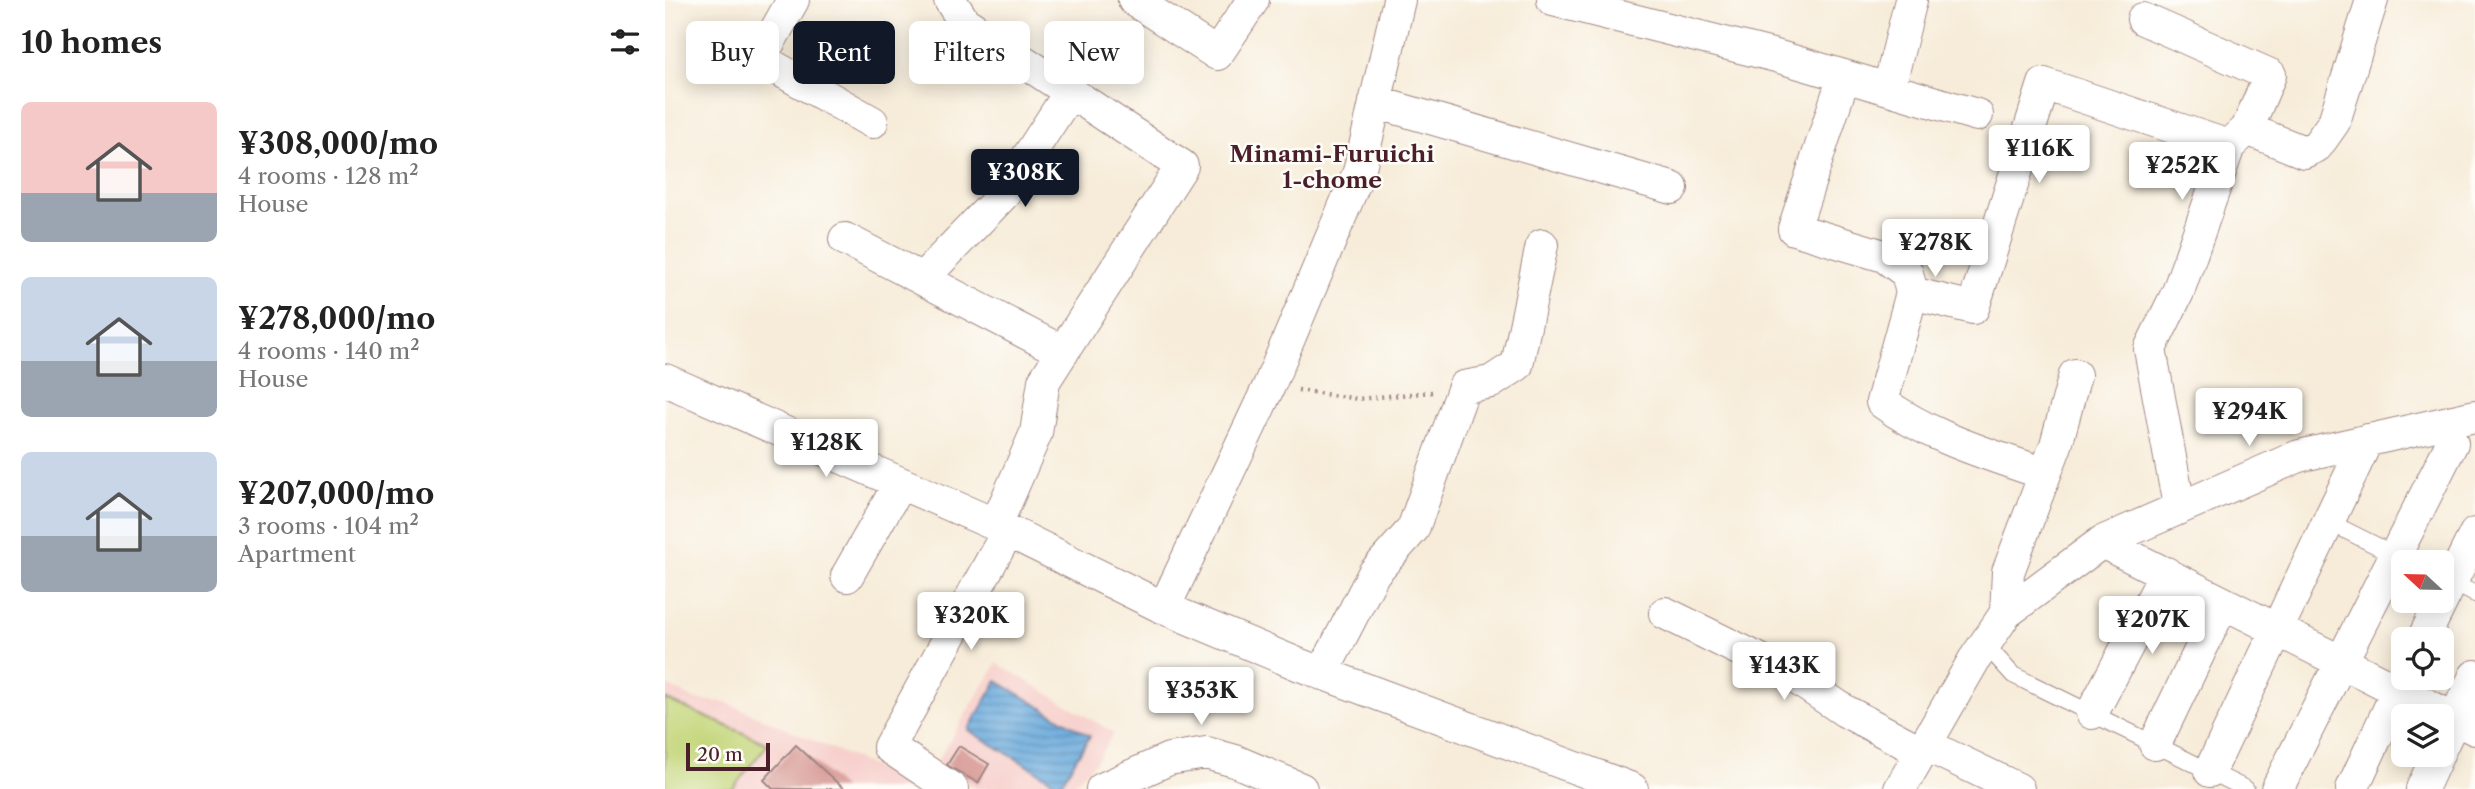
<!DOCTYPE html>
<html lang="en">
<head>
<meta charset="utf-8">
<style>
  :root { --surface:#fff; --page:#f6f6f6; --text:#222; --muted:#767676; --accent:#111827 }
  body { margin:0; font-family:"Libre Caslon Text",serif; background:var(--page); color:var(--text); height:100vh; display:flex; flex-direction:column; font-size:26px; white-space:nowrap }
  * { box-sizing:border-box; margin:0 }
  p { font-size:23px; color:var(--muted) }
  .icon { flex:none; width:38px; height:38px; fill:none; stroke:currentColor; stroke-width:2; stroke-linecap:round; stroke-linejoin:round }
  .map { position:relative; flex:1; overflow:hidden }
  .panel { display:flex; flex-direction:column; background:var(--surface); width:665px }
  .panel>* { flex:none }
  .hud { position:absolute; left:21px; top:21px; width:665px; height:63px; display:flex; gap:14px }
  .needle { width:46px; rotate:292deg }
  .controls { position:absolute; left:1726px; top:550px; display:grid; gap:14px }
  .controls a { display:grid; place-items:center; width:63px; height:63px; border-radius:10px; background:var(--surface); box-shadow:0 4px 18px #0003; font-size:35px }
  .scale { position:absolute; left:21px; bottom:18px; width:84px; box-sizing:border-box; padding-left:7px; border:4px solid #4a1f2b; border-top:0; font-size:19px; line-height:24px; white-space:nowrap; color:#4a1f2b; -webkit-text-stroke:5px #fdfcf7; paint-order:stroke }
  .price { position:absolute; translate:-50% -60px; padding:0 16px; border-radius:7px; background:#fff; color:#222; font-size:23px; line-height:46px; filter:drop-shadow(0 2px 4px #0008) }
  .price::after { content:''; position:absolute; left:50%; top:42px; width:21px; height:16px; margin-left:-10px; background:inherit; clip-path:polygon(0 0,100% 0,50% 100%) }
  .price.active { background:var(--accent); color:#fff }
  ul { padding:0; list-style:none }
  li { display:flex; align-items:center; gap:21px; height:175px; padding:0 21px }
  li span { display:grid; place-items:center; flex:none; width:196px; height:140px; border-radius:10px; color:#555 }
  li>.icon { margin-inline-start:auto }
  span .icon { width:84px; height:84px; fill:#fffc; stroke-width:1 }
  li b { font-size:30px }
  h2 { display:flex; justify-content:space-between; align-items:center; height:84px; padding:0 21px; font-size:30px }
  .pill { padding:0 24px; border-radius:10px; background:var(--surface); box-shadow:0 4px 18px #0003; font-size:24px; line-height:63px }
  .pill.active { background:var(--accent); color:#fff }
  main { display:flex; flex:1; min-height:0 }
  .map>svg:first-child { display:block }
  .built { fill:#f7d0cc }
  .pitch { fill:#c3d578; stroke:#867a52; stroke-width:2 }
  .water { fill:url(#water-rules); stroke:#586483; stroke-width:2 }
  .building { fill:#d59490 }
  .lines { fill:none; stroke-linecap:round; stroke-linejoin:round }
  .lane-casing { stroke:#a08682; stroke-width:18 }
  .street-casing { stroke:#a08682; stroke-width:34 }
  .path { stroke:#a08682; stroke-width:4.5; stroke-dasharray:2 5; stroke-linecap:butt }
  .lane { stroke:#fff; stroke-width:16 }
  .street { stroke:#fff; stroke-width:32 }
  .labels { text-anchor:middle; stroke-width:5; stroke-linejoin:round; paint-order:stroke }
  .neighbourhood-label { font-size:23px; font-weight:bold; fill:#4a1f2b; stroke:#fdfcf7 }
</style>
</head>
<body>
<main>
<section class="panel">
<h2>10 homes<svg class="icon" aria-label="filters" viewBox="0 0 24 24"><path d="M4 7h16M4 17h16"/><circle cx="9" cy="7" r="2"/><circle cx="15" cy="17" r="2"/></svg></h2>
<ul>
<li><span style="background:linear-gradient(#f6c9c9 65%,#9aa5b1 0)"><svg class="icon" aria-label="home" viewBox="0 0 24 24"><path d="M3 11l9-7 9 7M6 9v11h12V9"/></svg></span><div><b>¥308,000/mo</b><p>4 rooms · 128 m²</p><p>House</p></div></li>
<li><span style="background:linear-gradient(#c9d6e8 60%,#9aa5b1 0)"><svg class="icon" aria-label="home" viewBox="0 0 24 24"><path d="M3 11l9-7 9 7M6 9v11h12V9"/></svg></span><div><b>¥278,000/mo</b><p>4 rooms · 140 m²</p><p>House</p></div></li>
<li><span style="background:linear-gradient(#c9d6e8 60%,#9aa5b1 0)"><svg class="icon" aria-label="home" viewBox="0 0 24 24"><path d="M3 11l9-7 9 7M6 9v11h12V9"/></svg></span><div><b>¥207,000/mo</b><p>3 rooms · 104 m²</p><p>Apartment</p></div></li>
</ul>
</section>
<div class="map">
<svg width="1810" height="789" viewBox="0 0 1810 789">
  <defs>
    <pattern id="water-rules" width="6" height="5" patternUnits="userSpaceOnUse" patternTransform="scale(1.75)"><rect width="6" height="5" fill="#66a8db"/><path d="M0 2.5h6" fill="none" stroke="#5688b2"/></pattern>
  </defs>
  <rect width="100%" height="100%" fill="#fdfcf7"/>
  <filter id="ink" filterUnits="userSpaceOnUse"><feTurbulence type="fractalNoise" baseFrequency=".0143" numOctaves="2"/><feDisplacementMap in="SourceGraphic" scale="14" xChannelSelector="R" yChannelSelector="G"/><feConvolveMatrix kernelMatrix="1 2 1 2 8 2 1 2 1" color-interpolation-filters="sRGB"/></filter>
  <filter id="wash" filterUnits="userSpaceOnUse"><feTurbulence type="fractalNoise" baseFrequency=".00686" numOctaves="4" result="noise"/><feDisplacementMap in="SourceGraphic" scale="28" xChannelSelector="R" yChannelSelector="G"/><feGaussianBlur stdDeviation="1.57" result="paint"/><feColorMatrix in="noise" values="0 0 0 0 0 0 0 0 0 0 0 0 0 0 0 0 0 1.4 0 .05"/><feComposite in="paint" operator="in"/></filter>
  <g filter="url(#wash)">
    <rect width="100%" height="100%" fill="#f7ecd9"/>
    <path class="built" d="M332 663 449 733 430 763 403 789H311L271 763Z
      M0 684 32 700 60 702 214 769 222 755 268 789H0Z"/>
    <path class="pitch" d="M0 699 103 744 67 789H0Z"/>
    <path class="water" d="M332 681 425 736 395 785 303 730Z"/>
    <g id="blocks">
      <path class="building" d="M131 745 179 789H108L99 780Z
        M294 746 324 764 313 783 282 765Z"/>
    </g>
  </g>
  <g filter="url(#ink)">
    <use href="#blocks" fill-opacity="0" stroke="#a08682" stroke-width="2"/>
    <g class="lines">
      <defs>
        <path id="lane" d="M1664 522 1734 557
          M1782 580 1810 594
          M1320 644 1348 675 1581 789"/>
        <path id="street" d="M285 0 299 22 517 166 379 381 371 433 331 525
          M469 0 552 54 588 0
          M888 0 1111 56 1312 115
          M1478 19 1605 75 1582 129
          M67 43 207 122
          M95 58 128 0
          M1179 76 1129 229 1219 256 1242 273 1247 293 1217 402C1266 438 1323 454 1380 474
          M1224 88 1246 0
          M710 102 1007 188
          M180 239 398 352
          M257 279 338 195 405 92
          M1247 293 1308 308 1379 84 1564 146
          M0 380 331 525 499 608 635 665 967 789
          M1514 506 1485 349 1513 292 1564 146 1582 129 1639 152 1652 146 1669 122 1707 0
          M1437 542 1810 729
          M182 576 235 483
          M499 608 604 386 694 172 734 0
          M1000 613 1128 676 1180 711 1257 752
          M1341 613 1343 572 1391 445 1410 375
          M1758 639 1810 534
          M657 674 709 573 748 529 799 387 826 382 852 365 877 245
          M1427 713 1501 573
          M1490 744 1558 603
          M1261 745 1353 789
          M1776 747 1810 676
          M1545 771 1702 440
          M287 789 224 747 343 531
          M437 789 504 759 541 753 570 761 636 789
          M1235 789 1309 660 1341 613 1437 542 1634 456 1810 416
          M1612 789 1787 443
          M1687 789 1739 677
          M1757 789 1773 754"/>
      </defs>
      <use href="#lane" class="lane-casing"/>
      <use href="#street" class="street-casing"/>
      <path class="path" d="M633 390 693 399 767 392"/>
      <use href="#lane" class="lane"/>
      <use href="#street" class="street"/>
    </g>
  </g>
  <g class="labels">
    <g class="neighbourhood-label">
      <text x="667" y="162">Minami-Furuichi<tspan x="667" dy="26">1-chome</tspan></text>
    </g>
  </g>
</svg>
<div class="controls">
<a><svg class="needle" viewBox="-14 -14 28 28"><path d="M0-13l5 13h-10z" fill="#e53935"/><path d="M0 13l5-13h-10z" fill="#767676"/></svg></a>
<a><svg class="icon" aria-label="locate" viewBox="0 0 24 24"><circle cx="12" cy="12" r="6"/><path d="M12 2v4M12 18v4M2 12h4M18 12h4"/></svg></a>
<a><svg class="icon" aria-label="layers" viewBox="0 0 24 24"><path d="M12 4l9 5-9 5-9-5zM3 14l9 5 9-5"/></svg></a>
</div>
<div class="scale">20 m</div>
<b class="price" style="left:1374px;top:185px">¥116K</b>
<b class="price" style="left:1517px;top:202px">¥252K</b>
<b class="price active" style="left:360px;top:209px">¥308K</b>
<b class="price" style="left:1270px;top:279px">¥278K</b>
<b class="price" style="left:1584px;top:448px">¥294K</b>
<b class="price" style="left:161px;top:479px">¥128K</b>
<b class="price" style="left:306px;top:652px">¥320K</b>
<b class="price" style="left:1487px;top:656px">¥207K</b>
<b class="price" style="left:1119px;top:702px">¥143K</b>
<b class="price" style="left:536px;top:727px">¥353K</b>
<div class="hud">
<a class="pill">Buy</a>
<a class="pill active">Rent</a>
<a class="pill">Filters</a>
<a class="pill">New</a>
</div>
</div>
</main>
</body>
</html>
